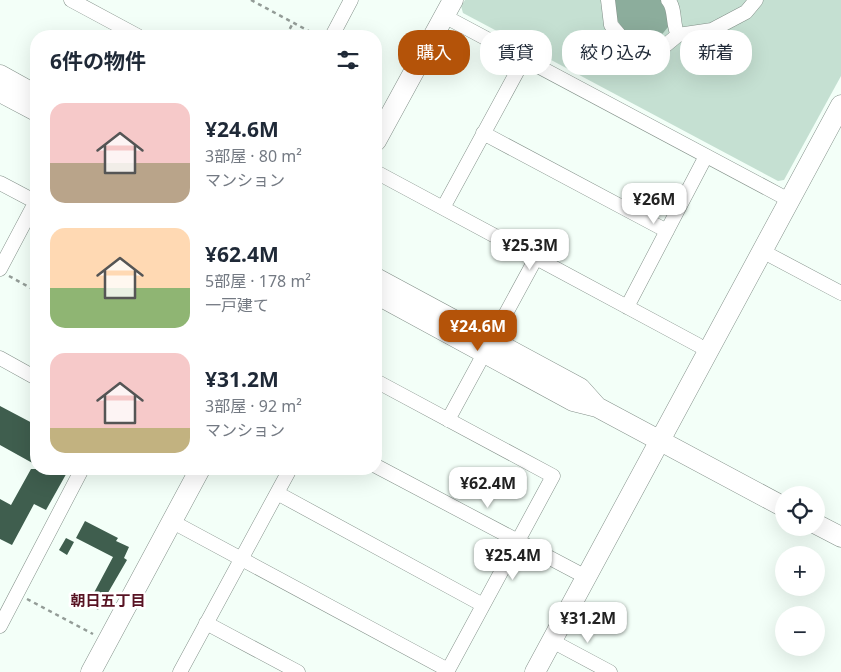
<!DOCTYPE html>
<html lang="ja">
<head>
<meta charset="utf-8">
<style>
  :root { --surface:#fff; --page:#f2f2f3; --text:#1f2937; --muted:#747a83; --accent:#b45309 }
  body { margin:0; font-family:"Noto Sans","Noto Sans JP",sans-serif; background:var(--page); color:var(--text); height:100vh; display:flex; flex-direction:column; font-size:19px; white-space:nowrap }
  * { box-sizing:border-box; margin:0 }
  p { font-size:16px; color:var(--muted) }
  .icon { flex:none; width:28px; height:28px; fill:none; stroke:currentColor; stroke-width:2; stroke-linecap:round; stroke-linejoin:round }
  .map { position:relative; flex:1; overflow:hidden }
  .panel { position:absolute; left:30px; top:30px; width:352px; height:445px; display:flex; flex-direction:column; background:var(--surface); border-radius:20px; box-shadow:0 5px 20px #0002 }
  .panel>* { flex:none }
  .top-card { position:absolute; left:398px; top:30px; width:368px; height:45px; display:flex; gap:10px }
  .fabs { position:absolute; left:775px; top:486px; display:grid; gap:10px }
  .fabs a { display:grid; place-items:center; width:50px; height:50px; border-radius:50%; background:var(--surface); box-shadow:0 5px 20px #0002; font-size:25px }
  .price { position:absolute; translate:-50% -42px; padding:0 11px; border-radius:10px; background:#fff; color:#222; font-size:16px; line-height:32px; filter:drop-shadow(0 1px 2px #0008) }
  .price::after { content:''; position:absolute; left:50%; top:30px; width:15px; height:11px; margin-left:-8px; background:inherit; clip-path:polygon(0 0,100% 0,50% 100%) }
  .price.selected { background:var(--accent); color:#fff }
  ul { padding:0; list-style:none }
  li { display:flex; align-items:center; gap:15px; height:125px; padding:0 20px }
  li span { display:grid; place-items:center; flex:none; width:140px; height:100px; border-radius:15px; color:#555 }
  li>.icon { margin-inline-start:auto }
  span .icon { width:60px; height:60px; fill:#fffc; stroke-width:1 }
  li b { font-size:21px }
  h2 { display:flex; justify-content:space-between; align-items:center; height:60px; padding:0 20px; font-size:21px }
  .chip { padding:0 18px; border-radius:20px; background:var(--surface); box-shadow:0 5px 20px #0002; font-size:18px; line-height:45px }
  .chip.selected { background:var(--accent); color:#fff }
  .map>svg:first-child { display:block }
  .green { fill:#c5e0d2 }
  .water { fill:#8cad9c }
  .building { fill:#3f5e4e }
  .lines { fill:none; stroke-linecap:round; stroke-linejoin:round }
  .street-casing { stroke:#84918a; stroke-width:15 }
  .secondary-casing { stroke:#84918a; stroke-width:21 }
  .path { stroke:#939c97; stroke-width:2.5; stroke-dasharray:4 4; stroke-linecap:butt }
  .street { stroke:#fff; stroke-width:14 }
  .secondary { stroke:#fff; stroke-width:20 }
  .labels { text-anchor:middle; stroke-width:5; stroke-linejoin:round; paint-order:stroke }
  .neighbourhood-label { font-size:15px; font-weight:bold; fill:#581323; stroke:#fff }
</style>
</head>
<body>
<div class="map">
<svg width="841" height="672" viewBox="0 0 841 672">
  <rect width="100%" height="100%" fill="#f3fff8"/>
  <path class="green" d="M465 0H841V76L784 180 778 181 463 13 461 6Z"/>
  <path class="water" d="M613 0H663L667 5 668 27 651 48 644 50C630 37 611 21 613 0Z"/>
  <path class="building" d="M0 406 36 425V465L0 445Z
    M31 469H69L46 510 34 504 12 545 0 539V499L11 505Z
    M85 521 118 538 116 541 129 547 124 558 127 560 98 610 88 604 113 557 76 538Z
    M66 538 74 542 67 555 59 550Z"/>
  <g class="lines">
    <defs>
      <path id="street" d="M71 0 138 36
        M608 0 611 25 634 52 655 54 678 35 712 30 746 12 756 0
        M668 0C676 8 672 25 678 35
        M444 16 789 200
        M332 36 351 0
        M483 133 667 231
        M376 172 698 345
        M0 183 36 202
        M443 208 524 59
        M762 251 841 293
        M0 269 36 201
        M627 307 706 156
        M0 358 36 378
        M376 381 553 476 447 672
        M448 420 536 258
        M376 466 586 577
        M277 493 483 605
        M171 521 448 670
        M206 623 298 672
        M0 626 82 469
        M552 641 610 672
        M180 672 290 469"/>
      <path id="secondary" d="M0 75 36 95
        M0 92 36 111
        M376 141 453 0
        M376 278 580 388 597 407
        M376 294 573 401 597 407 784 507
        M816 524 841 537
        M91 672 200 469
        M535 672 841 105"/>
    </defs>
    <use href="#street" class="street-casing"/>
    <use href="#secondary" class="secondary-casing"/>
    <path class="path" d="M251 0 318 36
      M286 36 293 23
      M9 276 36 291
      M27 599 93 634"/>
    <use href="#street" class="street"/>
    <use href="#secondary" class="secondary"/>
  </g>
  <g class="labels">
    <g class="neighbourhood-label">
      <text x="108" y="606">朝日五丁目</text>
    </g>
  </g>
</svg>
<div class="fabs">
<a><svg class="icon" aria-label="locate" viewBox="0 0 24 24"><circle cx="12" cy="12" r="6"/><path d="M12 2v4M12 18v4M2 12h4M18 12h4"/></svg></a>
<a>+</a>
<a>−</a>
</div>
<b class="price" style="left:654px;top:225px">¥26M</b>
<b class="price" style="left:530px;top:271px">¥25.3M</b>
<b class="price selected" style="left:478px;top:352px">¥24.6M</b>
<b class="price" style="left:488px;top:509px">¥62.4M</b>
<b class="price" style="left:513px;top:581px">¥25.4M</b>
<b class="price" style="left:588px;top:644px">¥31.2M</b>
<div class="top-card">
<a class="chip selected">購入</a>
<a class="chip">賃貸</a>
<a class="chip">絞り込み</a>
<a class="chip">新着</a>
</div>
<section class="panel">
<h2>6件の物件<svg class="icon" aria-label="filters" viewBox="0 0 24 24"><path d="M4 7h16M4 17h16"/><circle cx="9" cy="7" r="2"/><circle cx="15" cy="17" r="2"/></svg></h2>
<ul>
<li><span style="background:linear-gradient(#f6c9c9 60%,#b9a48a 0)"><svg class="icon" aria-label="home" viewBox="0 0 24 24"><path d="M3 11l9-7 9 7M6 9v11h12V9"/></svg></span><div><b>¥24.6M</b><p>3部屋 · 80 m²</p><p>マンション</p></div></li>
<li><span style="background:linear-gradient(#ffd9b3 60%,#8fb573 0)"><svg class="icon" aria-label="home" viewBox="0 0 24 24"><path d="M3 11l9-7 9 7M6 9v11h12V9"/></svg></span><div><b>¥62.4M</b><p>5部屋 · 178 m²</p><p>一戸建て</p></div></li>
<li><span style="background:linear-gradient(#f6c9c9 75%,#c2b280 0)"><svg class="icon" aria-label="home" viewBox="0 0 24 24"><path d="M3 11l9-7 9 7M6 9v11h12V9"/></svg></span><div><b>¥31.2M</b><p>3部屋 · 92 m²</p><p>マンション</p></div></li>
</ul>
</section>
</div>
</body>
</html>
